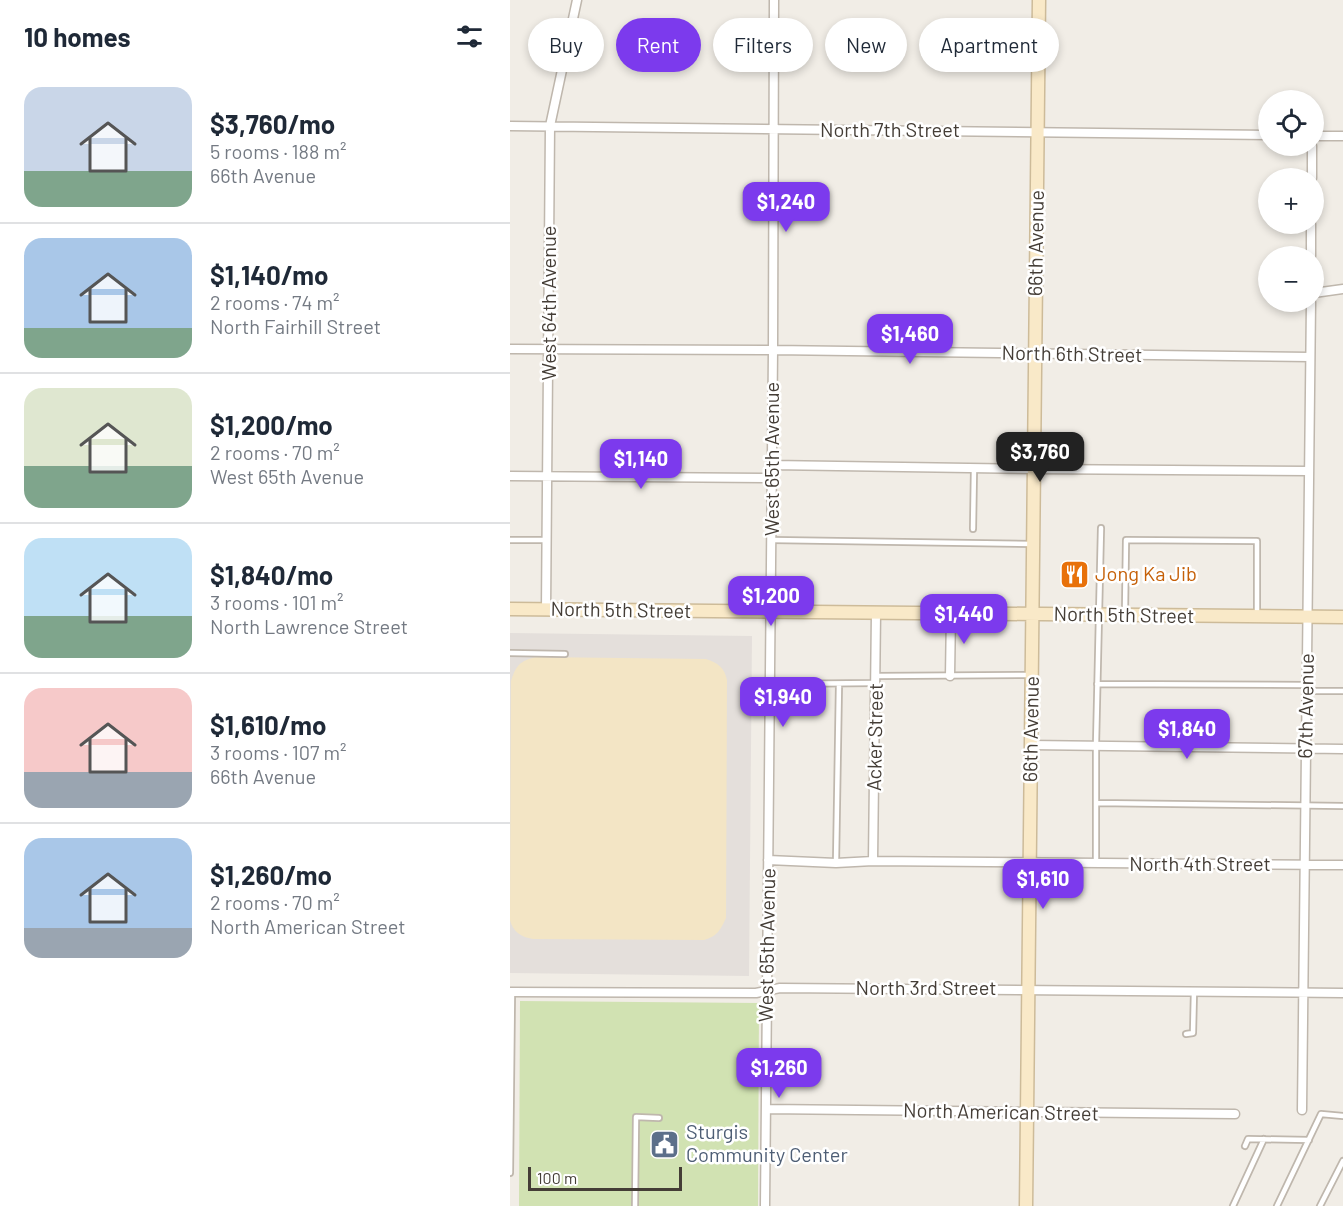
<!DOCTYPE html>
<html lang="en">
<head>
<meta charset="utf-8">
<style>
  :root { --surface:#fff; --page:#f6f6f7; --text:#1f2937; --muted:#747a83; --line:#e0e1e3; --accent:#7c3aed }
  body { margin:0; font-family:Barlow,sans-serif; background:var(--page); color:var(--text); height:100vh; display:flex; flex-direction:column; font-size:22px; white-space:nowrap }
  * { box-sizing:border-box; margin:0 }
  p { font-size:20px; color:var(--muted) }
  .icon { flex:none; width:33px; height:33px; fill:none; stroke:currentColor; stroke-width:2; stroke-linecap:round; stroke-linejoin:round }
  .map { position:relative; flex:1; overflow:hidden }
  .sheet { display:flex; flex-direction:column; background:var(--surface); width:510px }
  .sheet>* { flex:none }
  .hud { position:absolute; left:18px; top:18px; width:570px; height:54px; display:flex; gap:12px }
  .buttons { position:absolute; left:748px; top:90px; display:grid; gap:12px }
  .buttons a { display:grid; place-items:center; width:66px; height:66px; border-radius:50%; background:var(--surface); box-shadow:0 3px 9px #0003; font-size:30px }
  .scale { position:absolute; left:18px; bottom:15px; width:154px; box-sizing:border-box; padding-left:6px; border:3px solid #443d36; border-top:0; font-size:16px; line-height:21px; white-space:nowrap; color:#443d36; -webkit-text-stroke:4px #fff; paint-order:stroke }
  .price { position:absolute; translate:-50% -51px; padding:0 14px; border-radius:12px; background:var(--accent); color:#fff; font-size:20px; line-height:39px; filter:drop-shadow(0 2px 3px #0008) }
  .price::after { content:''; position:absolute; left:50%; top:36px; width:18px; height:14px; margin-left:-9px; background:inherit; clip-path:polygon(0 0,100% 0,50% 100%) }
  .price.on { background:#222; color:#fff }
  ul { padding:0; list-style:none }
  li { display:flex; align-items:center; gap:18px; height:150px; padding:0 24px }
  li+li { border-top:2px solid var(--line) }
  li span { display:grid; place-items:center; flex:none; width:168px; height:120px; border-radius:18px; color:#555 }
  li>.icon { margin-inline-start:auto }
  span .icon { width:72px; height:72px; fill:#fffc; stroke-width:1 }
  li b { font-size:26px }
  h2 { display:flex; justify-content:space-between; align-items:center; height:72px; padding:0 24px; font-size:26px }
  .chip { padding:0 21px; border-radius:27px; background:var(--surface); box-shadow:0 3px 9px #0003; font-size:21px; line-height:54px }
  .chip.on { background:var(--accent); color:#fff }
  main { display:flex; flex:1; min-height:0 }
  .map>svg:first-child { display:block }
  .industrial { fill:#e4dfdb }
  .green { fill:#d1e2b2 }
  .sand { fill:#f3e5c5 }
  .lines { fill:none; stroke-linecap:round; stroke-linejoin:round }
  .lane-casing { stroke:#bfb7ad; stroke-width:8 }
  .street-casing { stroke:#bfb7ad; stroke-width:11 }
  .secondary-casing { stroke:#cdbb99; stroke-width:15 }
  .lane { stroke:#fff; stroke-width:4.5 }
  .street { stroke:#fff; stroke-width:8 }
  .secondary { stroke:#f9e9c8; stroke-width:12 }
  .labels { text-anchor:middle; stroke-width:5; stroke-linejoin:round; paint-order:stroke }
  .street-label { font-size:20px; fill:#443d36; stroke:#fff }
  .food-label { font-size:20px; fill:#c56008; stroke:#fff; text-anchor:start }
  .service-label { font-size:20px; fill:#4e5e75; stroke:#fff; text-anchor:start }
</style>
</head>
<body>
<main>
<section class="sheet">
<h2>10 homes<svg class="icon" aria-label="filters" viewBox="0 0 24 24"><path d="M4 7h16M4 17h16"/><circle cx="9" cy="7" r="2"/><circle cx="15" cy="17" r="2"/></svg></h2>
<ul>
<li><span style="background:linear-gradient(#c9d6e8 70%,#7fa58c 0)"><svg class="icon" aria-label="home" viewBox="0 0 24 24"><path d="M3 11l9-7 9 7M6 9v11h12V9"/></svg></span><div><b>$3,760/mo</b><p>5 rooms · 188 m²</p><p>66th Avenue</p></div></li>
<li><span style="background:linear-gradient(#a9c7e8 75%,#7fa58c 0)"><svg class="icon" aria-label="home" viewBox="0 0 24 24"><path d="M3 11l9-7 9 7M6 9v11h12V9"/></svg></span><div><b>$1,140/mo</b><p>2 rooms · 74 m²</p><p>North Fairhill Street</p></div></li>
<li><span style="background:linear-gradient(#dfe7d0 65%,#7fa58c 0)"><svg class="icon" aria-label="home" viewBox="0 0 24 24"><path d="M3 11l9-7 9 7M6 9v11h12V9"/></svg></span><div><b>$1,200/mo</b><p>2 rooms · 70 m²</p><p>West 65th Avenue</p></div></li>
<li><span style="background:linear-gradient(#bfe0f5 65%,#7fa58c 0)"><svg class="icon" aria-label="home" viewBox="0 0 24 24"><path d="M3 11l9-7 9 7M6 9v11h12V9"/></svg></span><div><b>$1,840/mo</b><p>3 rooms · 101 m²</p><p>North Lawrence Street</p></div></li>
<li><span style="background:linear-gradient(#f6c9c9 70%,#9aa5b1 0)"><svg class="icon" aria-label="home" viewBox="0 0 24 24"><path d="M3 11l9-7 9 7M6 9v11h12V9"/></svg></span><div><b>$1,610/mo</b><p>3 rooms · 107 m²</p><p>66th Avenue</p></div></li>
<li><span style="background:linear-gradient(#a9c7e8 75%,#9aa5b1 0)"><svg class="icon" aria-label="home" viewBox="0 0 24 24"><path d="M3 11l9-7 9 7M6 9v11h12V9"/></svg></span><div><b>$1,260/mo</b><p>2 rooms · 70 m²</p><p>North American Street</p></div></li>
</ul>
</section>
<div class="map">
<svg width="833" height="1206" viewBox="0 0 833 1206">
  <rect width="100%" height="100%" fill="#f1ede6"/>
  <path class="industrial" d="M0 633 242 636 239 976 0 973Z"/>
  <path class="green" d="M10 1001 249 1003 248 1206H9Z"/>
  <path class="sand" d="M26 657 196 659C208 663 214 667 217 680L216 918C210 931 207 936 194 940L23 939C11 937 3 932 0 920L1 681C6 665 10 661 26 657Z"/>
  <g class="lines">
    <defs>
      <path id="lane" d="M486 46 528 45
        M463 529 464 469
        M0 540H37
        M262 540 523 544
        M615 612 616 540 747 541V616
        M0 653 55 654
        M366 676 521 675
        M260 684 365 683
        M587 684 796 685
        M796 691H833
        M586 803 833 806
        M326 863 329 684
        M586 863V745L591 528
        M676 1034 683 1033 684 991
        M735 1146 738 1139 799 1140
        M0 1173 2 992
        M125 1206 126 1117 149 1118
        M723 1206 754 1139
        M767 1206 811 1114 833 1116
        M810 1206 833 1161"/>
      <path id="street" d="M0 126 759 135
        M804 136H833
        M802 178V146
        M801 256V224
        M804 293 833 289
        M0 349 263 350 800 357
        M262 465 524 469 799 471
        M0 476 261 478
        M36 610 40 126 67 0
        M440 676 441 613
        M520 745 833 749
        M258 860 326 863 363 861 833 865
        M363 861 366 613
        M0 992 246 993 270 988 833 993
        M256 1109 725 1114
        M792 1110 801 302
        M255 1206 263 350 264 0"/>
      <path id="secondary" d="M0 609 833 617
        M516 1206 529 0"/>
    </defs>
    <use href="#lane" class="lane-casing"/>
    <use href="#street" class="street-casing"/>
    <use href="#secondary" class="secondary-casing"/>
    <use href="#lane" class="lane"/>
    <use href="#street" class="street"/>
    <use href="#secondary" class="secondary"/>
  </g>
  <defs>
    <symbol id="restaurant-square" viewBox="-11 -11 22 22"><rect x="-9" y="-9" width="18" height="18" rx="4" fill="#e8710a" stroke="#fff"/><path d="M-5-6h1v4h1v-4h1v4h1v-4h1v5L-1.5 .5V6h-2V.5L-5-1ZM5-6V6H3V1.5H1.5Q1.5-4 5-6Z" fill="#fff"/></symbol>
    <symbol id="civic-square" viewBox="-11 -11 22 22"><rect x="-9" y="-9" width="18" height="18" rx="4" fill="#5c6f8a" stroke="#fff"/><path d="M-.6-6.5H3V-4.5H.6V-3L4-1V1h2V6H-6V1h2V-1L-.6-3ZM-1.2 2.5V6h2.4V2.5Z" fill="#fff"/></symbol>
  </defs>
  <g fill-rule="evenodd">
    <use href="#restaurant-square" x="548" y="558" width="33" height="33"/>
    <use href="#civic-square" x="138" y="1128" width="33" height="33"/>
  </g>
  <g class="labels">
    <g class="street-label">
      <text x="380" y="137">North 7th Street</text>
      <text transform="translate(526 243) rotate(-89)" y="7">66th Avenue</text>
      <text transform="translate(39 303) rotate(-90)" y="7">West 64th Avenue</text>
      <text transform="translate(562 354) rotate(1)" y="7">North 6th Street</text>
      <text transform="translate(262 459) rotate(-90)" y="7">West 65th Avenue</text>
      <text transform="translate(111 610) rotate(1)" y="7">North 5th Street</text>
      <text transform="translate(614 615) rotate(1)" y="7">North 5th Street</text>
      <text transform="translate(796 706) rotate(-89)" y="7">67th Avenue</text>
      <text transform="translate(521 729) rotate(-89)" y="7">66th Avenue</text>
      <text transform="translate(365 737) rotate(-89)" y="7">Acker Street</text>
      <text x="690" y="871">North 4th Street</text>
      <text transform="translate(257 945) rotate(-89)" y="7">West 65th Avenue</text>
      <text x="416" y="995">North 3rd Street</text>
      <text transform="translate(491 1112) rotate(1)" y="7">North American Street</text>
    </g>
    <g class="food-label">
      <text x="585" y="581">Jong Ka Jib</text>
    </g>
    <g class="service-label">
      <text x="176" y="1139">Sturgis<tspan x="176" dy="23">Community Center</tspan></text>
    </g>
  </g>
</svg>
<div class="buttons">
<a><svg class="icon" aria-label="locate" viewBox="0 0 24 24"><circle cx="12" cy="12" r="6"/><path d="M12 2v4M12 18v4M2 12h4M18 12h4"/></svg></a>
<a>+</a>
<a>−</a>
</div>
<div class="scale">100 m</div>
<b class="price" style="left:276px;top:233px">$1,240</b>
<b class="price" style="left:400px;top:365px">$1,460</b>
<b class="price on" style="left:530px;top:483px">$3,760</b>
<b class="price" style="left:131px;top:490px">$1,140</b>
<b class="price" style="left:261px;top:627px">$1,200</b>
<b class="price" style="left:454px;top:645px">$1,440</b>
<b class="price" style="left:273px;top:728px">$1,940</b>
<b class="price" style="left:677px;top:760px">$1,840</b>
<b class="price" style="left:533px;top:910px">$1,610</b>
<b class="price" style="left:269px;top:1099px">$1,260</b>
<div class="hud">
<a class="chip">Buy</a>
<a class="chip on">Rent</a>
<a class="chip">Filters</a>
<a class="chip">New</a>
<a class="chip">Apartment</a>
</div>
</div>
</main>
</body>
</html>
